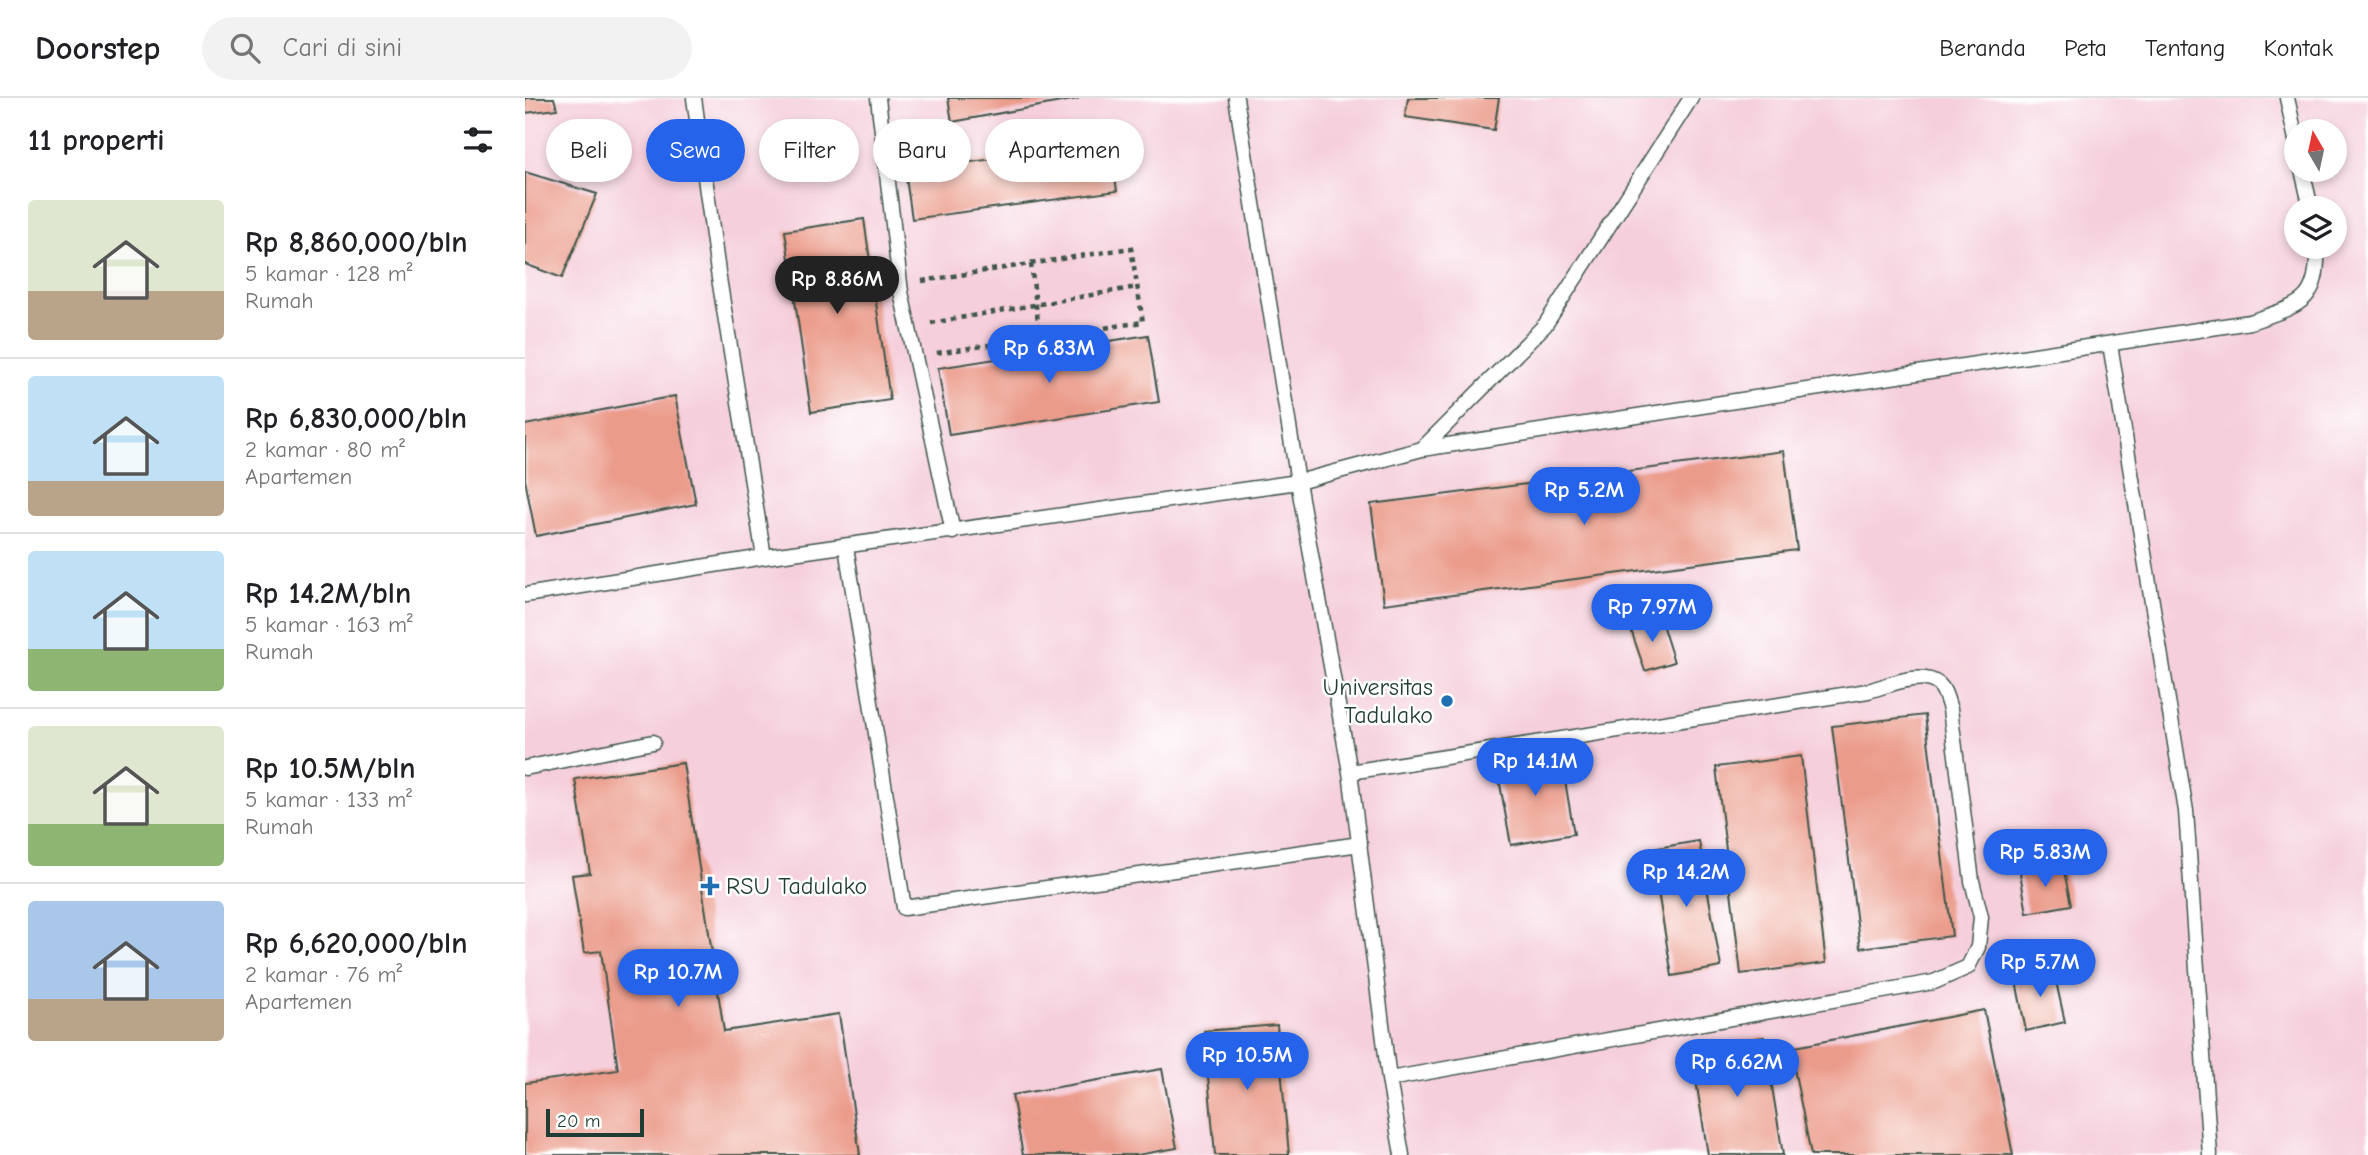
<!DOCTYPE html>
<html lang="id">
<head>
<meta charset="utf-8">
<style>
  :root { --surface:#fff; --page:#f2f2f2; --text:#202124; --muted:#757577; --line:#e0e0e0; --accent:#2563eb }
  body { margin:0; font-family:"Comic Neue",sans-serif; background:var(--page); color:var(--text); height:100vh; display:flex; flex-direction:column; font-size:26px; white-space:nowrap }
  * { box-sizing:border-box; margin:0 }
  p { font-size:23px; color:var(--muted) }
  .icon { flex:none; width:38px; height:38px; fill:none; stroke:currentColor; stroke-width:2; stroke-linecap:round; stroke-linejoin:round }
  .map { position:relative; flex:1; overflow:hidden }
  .panel { display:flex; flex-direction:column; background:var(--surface); width:525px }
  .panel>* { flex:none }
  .top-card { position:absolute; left:21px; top:21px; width:665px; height:63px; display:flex; gap:14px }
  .needle { width:46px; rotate:351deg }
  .fabs { position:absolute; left:1759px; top:21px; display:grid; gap:14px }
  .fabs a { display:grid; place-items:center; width:63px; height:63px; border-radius:50%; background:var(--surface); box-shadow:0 4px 10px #0003; font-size:35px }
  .scale { position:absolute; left:21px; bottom:18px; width:98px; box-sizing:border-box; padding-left:7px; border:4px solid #1f3d34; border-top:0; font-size:19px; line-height:24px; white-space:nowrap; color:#1f3d34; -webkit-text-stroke:5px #fff; paint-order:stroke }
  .price { position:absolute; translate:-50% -60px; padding:0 16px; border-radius:24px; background:var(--accent); color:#fff; font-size:23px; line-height:46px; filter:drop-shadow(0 2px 4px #0008) }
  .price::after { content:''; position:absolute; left:50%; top:42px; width:21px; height:16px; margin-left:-10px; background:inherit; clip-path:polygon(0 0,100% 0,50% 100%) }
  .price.on { background:#222; color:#fff }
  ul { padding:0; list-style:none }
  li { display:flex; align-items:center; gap:21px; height:175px; padding:0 28px }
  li+li { border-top:2px solid var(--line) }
  li span { display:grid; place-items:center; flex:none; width:196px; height:140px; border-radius:7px; color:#555 }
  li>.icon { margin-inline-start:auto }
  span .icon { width:84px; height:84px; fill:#fffc; stroke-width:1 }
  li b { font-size:30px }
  h2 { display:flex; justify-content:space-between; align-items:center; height:84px; padding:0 28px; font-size:30px }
  .chip { padding:0 24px; border-radius:32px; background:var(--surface); box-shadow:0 4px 10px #0003; font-size:24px; line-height:63px }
  .chip.on { background:var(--accent); color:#fff }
  header { display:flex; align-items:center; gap:42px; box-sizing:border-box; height:98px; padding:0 35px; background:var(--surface); border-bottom:2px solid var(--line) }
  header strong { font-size:33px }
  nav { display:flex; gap:38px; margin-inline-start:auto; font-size:24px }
  .search { width:490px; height:63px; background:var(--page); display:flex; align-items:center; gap:18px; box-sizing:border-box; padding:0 24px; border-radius:38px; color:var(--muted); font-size:26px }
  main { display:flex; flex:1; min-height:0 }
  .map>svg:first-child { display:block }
  .built { fill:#f5cfdb; fill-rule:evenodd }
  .building { fill:#eb9b8a }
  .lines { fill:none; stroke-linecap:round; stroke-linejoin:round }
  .lane-casing { stroke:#3f5549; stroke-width:17 }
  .path { stroke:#3f5549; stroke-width:4.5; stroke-dasharray:5 5; stroke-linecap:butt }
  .lane { stroke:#fff; stroke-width:14 }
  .poi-dot { fill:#1f6fb2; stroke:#fff; stroke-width:2.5 }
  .labels { text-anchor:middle; stroke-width:5; stroke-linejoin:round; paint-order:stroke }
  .poi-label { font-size:24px; fill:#1f3d34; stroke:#fff; text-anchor:end }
</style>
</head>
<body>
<header>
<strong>Doorstep</strong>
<div class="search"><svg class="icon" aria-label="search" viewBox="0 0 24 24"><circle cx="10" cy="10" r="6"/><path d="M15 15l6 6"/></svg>Cari di sini</div>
<nav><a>Beranda</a><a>Peta</a><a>Tentang</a><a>Kontak</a></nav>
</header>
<main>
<section class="panel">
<h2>11 properti<svg class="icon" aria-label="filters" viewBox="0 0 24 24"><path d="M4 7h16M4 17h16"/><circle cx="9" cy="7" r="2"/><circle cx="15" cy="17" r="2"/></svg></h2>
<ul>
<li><span style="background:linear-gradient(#dfe7d0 65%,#b9a48a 0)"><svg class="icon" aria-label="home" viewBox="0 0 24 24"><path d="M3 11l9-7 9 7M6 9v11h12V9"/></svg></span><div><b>Rp 8,860,000/bln</b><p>5 kamar · 128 m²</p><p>Rumah</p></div></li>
<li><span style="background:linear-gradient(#bfe0f5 75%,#b9a48a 0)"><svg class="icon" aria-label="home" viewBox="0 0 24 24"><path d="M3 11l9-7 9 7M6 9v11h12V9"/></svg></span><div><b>Rp 6,830,000/bln</b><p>2 kamar · 80 m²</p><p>Apartemen</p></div></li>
<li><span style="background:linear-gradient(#bfe0f5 70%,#8fb573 0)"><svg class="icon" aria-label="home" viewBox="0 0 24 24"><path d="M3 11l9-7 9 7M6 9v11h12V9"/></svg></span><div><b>Rp 14.2M/bln</b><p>5 kamar · 163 m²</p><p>Rumah</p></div></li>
<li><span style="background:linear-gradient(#dfe7d0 70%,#8fb573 0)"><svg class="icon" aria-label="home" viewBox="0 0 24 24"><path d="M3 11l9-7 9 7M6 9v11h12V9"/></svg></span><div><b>Rp 10.5M/bln</b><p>5 kamar · 133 m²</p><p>Rumah</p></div></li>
<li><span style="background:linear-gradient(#a9c7e8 70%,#b9a48a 0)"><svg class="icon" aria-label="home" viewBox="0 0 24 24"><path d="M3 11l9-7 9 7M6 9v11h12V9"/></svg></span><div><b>Rp 6,620,000/bln</b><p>2 kamar · 76 m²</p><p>Apartemen</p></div></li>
</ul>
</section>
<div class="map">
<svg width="1843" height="1057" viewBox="0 0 1843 1057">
  <rect width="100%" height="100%" fill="#fff"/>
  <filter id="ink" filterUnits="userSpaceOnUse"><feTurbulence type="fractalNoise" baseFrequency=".0143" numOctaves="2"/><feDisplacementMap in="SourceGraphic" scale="14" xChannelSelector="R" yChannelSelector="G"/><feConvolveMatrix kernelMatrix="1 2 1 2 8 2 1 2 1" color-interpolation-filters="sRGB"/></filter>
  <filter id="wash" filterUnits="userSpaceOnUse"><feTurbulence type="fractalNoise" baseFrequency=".00686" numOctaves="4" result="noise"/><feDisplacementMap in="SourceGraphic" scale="28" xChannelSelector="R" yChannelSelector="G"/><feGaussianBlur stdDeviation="1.57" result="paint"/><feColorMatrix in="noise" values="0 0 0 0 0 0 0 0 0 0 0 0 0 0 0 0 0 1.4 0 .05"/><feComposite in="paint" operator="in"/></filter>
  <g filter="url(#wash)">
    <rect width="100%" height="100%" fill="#f5dcc0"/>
    <path class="built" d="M0 0H1843V1057H0ZM1771 33H1810V72H1771ZM1771 110H1810V149H1771Z"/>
    <g id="blocks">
      <path class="building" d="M0 0H29L32 11 0 15Z
        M423 0H551L552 1 427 24Z
        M883 0H974L969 32 880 19Z
        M585 45 592 93 387 121 380 73Z
        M0 74 72 96 37 180 0 166Z
        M339 121 365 302 286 314 260 133Z
        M623 237 634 304 424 337 413 270Z
        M150 298 171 406 11 438 0 382V327Z
        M1259 353 1272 452 859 506 846 406Z
        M1135 520 1149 564 1120 573 1105 529Z
        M1400 617 1427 838 1335 850 1307 628Z
        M1035 653 1049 736 986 747 971 664Z
        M1276 658 1301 865 1216 876 1191 669Z
        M158 665 199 933 314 916 335 1057H0V985L93 972 76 853 59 855 47 777 65 775 50 681Z
        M1174 743 1196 869 1147 878 1126 751Z
        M1538 768 1546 807 1502 815 1495 775Z
        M1528 870 1540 924 1501 933 1490 878Z
        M1459 912 1488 1057H1286L1265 950Z
        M752 927 764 1057H690L679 933Z
        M1239 939 1258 1057H1183L1166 951Z
        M637 971 652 1050 612 1057H498L487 997Z"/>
    </g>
  </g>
  <g filter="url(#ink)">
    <use href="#blocks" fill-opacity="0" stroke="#3f5549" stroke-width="2"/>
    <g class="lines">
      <defs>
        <path id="lane" d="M169 0 193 174 239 459
          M353 0 376 194 428 434
          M711 0 773 384 825 674 864 981 877 1057
          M1762 0 1771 42
          M1777 72 1786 110
          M1585 246 1661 713 1685 1057
          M897 351 1020 227 1166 0
          M321 449 379 810 835 746
          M0 497 239 459 773 384 897 351 1725 224C1774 207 1794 206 1792 149
          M0 670 128 644
          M825 674 1343 593C1362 588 1396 572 1413 586 1420 591 1422 603 1425 611L1447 783 1456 819 1453 849 1443 869 1409 884 864 981"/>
      </defs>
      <use href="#lane" class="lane-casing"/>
      <path class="path" d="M506 166 515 240
        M397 183 606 150 618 224 411 255
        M406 225 612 189"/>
      <use href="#lane" class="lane"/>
    </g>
  </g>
  <g class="poi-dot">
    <circle cx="922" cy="603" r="7"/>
    <path d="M181.5 777.5h7v7h7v7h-7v7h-7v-7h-7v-7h7z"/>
  </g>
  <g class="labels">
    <g class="poi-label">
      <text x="908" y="597">Universitas<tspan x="908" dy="28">Tadulako</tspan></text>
      <text x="201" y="796" text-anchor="start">RSU Tadulako</text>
    </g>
  </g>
</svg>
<div class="fabs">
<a><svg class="needle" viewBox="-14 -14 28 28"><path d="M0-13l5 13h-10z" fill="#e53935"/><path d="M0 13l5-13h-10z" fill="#757577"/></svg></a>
<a><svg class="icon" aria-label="layers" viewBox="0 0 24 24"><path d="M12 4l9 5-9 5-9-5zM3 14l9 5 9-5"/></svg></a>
</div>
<div class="scale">20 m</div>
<b class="price on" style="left:312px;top:218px">Rp 8.86M</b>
<b class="price" style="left:524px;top:287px">Rp 6.83M</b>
<b class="price" style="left:1059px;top:429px">Rp 5.2M</b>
<b class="price" style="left:1127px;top:546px">Rp 7.97M</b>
<b class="price" style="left:1010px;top:700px">Rp 14.1M</b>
<b class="price" style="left:1520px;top:791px">Rp 5.83M</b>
<b class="price" style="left:1161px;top:811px">Rp 14.2M</b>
<b class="price" style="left:1515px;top:901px">Rp 5.7M</b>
<b class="price" style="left:153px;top:911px">Rp 10.7M</b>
<b class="price" style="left:722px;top:994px">Rp 10.5M</b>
<b class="price" style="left:1212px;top:1001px">Rp 6.62M</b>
<div class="top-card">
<a class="chip">Beli</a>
<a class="chip on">Sewa</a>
<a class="chip">Filter</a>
<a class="chip">Baru</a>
<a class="chip">Apartemen</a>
</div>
</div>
</main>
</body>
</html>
